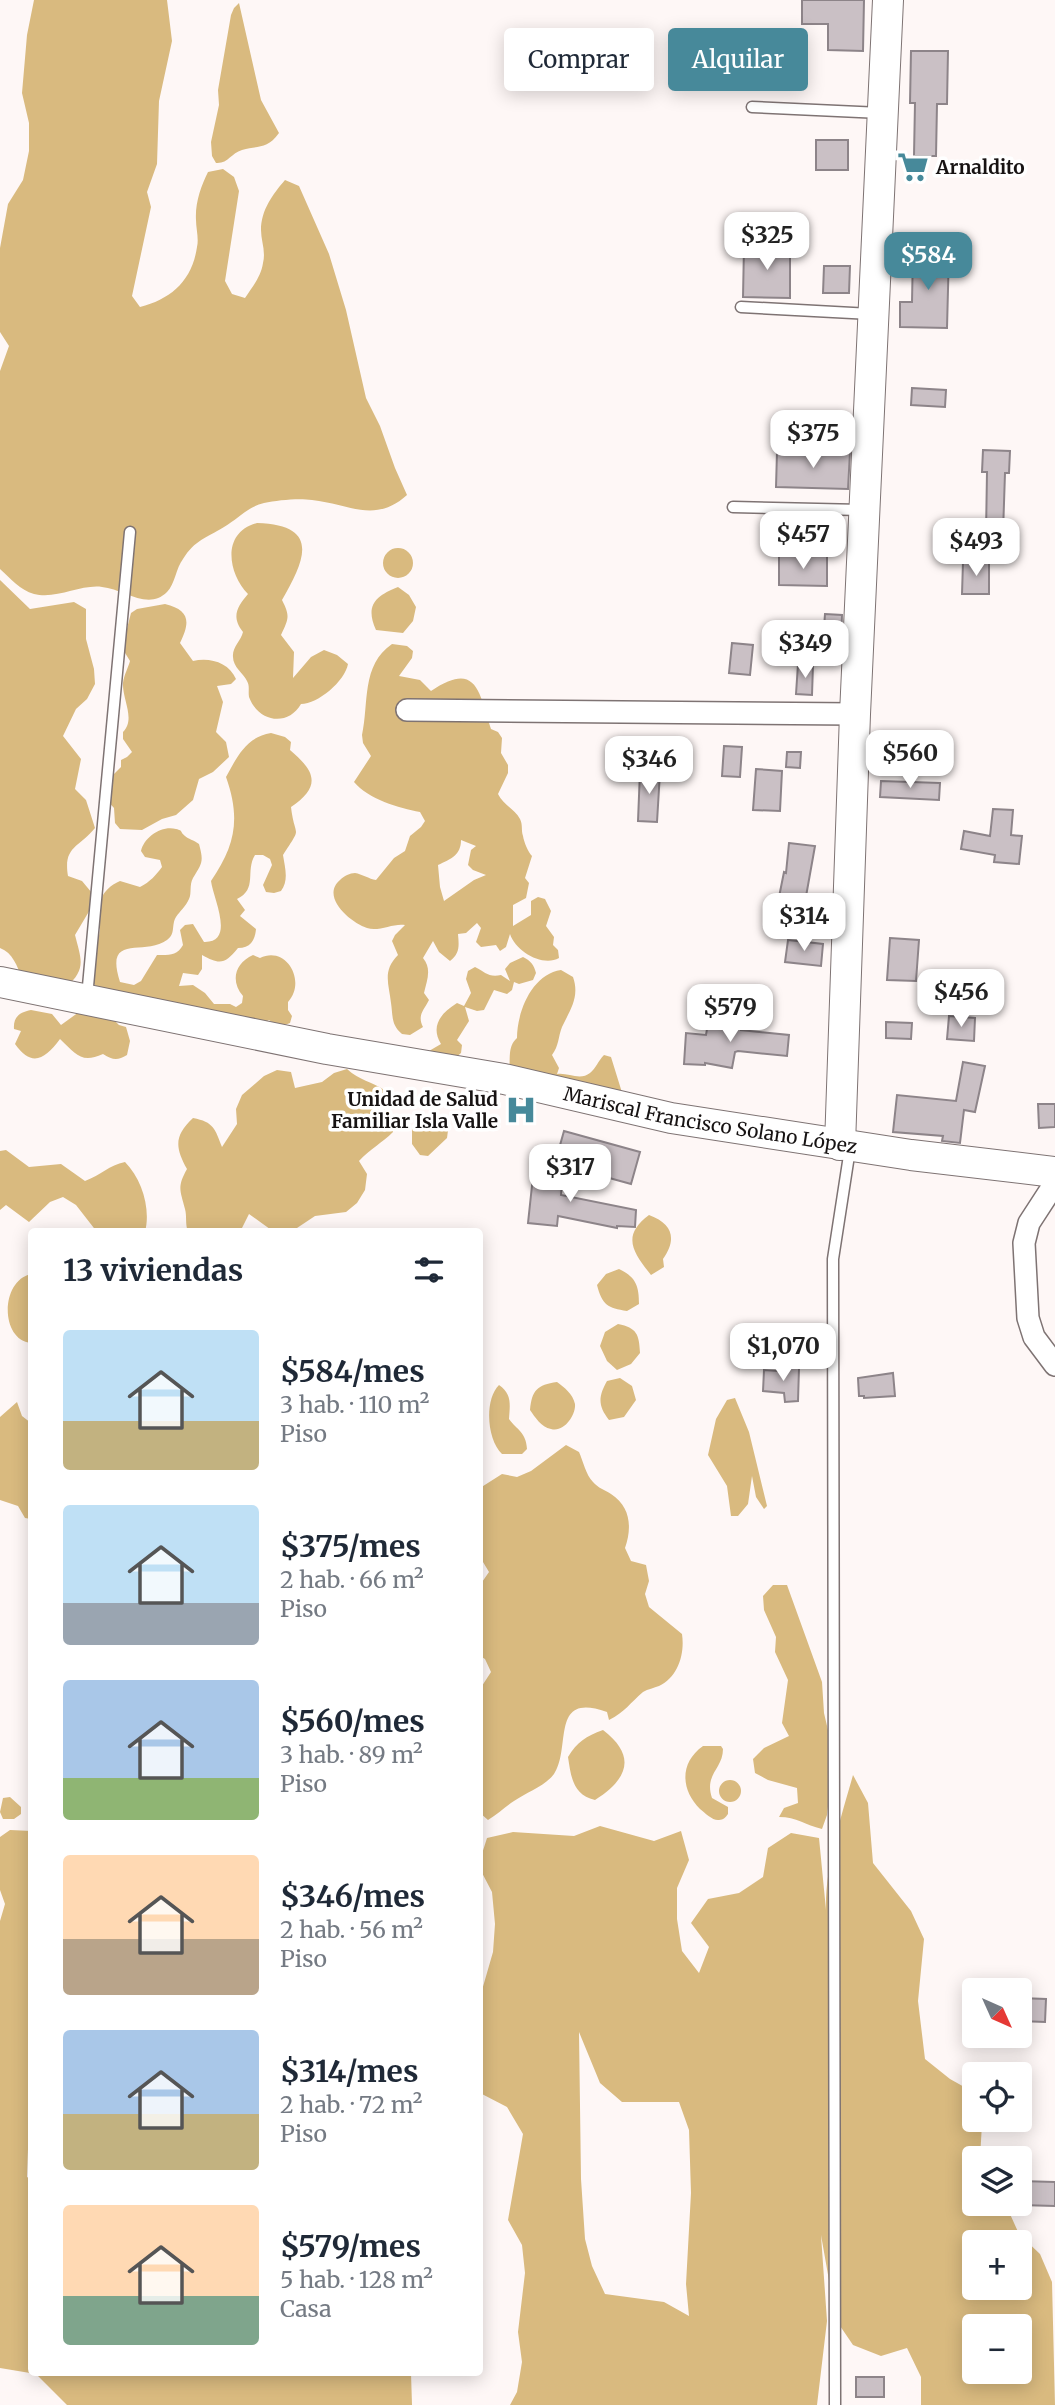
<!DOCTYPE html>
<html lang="es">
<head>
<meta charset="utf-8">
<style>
  :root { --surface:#fff; --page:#f6f6f7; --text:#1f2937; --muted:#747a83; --accent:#47899a }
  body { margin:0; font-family:Merriweather,serif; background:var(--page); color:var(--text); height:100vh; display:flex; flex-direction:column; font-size:26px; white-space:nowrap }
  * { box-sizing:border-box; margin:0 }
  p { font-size:23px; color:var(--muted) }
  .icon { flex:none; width:38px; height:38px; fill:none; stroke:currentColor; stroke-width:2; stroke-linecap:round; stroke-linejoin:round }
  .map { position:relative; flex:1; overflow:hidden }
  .details { position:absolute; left:28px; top:1228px; width:455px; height:1148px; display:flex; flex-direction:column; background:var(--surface); border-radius:7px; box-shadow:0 4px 18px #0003 }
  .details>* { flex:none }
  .top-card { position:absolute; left:504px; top:28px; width:444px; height:63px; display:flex; gap:14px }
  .needle { width:46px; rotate:135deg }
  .tools { position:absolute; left:962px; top:1978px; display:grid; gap:14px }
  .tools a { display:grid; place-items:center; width:70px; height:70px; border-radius:7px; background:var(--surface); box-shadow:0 4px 18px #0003; font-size:35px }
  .price { position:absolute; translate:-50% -60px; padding:0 16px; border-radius:14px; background:#fff; color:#222; font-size:23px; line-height:46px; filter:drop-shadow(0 2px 4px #0008) }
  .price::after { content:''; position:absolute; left:50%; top:42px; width:21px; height:16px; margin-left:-10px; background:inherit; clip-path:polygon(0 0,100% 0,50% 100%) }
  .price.on { background:var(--accent); color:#fff }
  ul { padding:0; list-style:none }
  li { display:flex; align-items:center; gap:21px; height:175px; padding:0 35px }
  li span { display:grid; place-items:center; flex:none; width:196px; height:140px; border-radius:7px; color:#555 }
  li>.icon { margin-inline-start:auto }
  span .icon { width:84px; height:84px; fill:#fffc; stroke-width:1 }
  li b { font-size:30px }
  h2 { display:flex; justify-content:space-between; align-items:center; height:84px; padding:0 35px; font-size:30px }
  .chip { padding:0 24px; border-radius:7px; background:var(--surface); box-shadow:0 4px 18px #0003; font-size:24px; line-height:63px }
  .chip.on { background:var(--accent); color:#fff }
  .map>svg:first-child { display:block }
  .forest { fill:#d9ba7f; fill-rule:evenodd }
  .building { fill:#cac0c5; stroke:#8d8489; stroke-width:2 }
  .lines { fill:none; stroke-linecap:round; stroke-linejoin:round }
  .lane-casing { stroke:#7e7373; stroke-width:13 }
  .street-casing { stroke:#7e7373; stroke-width:24 }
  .secondary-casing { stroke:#7e7373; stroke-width:32 }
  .lane { stroke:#fff; stroke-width:10 }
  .street { stroke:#fff; stroke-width:21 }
  .secondary { stroke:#fff; stroke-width:30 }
  .labels { text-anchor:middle; stroke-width:7; stroke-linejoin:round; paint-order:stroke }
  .poi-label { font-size:19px; font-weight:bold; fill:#171313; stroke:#fff; text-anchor:start }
  .street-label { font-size:19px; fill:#171313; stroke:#fff }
</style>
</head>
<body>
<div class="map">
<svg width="1055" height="2405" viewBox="0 0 1055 2405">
  <rect width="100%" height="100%" fill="#fef7f6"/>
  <path class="forest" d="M34 0H167L172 41 159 101 157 164 147 192 151 207 132 296 140 307C171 299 192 281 197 247 199 239 196 228 196 220 195 203 201 186 208 172L223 169 234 177 239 191 225 281 232 294 245 298C252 287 261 277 263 263 266 251 261 241 261 230 261 210 273 194 285 180L299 186 329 254 346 310 366 398 380 426 395 468 407 495C375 524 349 504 312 500 299 498 278 500 264 503 247 507 238 519 224 527 206 538 195 540 183 559 176 568 175 584 167 592 148 611 124 589 102 587 81 584 56 600 34 594 20 590 11 579 0 569V371L9 346 0 332V248L8 204 23 180 29 151V123L22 93 27 35Z
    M239 3 261 100 279 133C267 150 258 145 242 150 231 153 228 164 216 163L212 156 211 142 219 105 218 90 231 15 234 8Z
    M257 523C321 525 305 560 282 600 290 616 289 618 281 635L294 652 293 678 311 657 324 650 337 655 348 664C345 681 318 704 301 704 288 727 258 722 249 697 248 691 250 686 247 681 243 673 233 667 233 657 232 647 241 641 243 632 231 617 237 607 248 594 227 572 222 532 257 523Z
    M383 563a15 15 0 1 1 30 0a15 15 0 1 1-30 0Z
    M0 580 30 609 74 602 86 609V639L94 669 95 684 87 699 76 709 63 736 81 759 75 789 86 800 95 828C79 848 63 846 68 876L82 881 92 893 91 908 75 935C81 959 87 969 66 987L22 978C17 966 13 953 0 948Z
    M398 587 409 595 416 607 413 621 403 633 376 630C365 606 375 596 398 587Z
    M165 604C189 610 191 621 180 643L193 661C209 657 229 662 236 679L231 684 217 686 223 702 216 732 226 742 229 757 213 772 199 779 193 800 176 815 162 819 142 830 120 829 115 823 114 808 104 797 105 783 121 767V760L127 757 132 752 123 739V732C136 719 122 699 123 683 124 675 128 668 130 661L122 648 131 613 137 609Z
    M392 644 407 646 413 651 412 658 399 676 420 680 431 691C477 660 479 692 491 729L498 732 502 738 501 753 508 765V773L498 794C503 805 515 809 520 819 523 825 521 830 523 836 524 842 528 852 532 856L525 878 529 883 526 898 513 905V926L531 915V901L538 897 545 899 551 911 546 926 554 937 553 945 558 950 559 958C543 967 516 952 510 934L506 947 500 951 496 945 481 947 476 942 481 928 477 923 466 933 458 934C459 946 460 953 450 961L439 952 433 941 423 958C432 969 427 980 424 993L429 1000C424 1010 417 1015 423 1027L410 1035 402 1034C391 1025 393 1016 391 1003 389 984 382 971 398 955L392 941 395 935 405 925C393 923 379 932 367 928 351 923 320 897 340 880 344 876 350 873 355 873 362 874 369 879 376 880L394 858 405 851 410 836 421 827 425 821 420 812C399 808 368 799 354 782L371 756 363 743 362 735C369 704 361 665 392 644ZM461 840 476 846 471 850 468 865 473 870 486 875 474 880 444 901 440 887 438 865C451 859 461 855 461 840Z
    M271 733 285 737 291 742 290 750C315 771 322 786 291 807 295 840 303 824 283 855 285 868 289 880 281 891L274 893 266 892 263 885 272 865 270 859 263 855H255C245 871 258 889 237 899L245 910 240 916 256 929C255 941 250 948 238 948 225 964 220 965 202 955V969L198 975 183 973 179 986 193 985 205 993 214 1004H230L236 1007 242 1003 243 996C230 981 235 963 253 955L260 958C286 945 307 981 288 1002V1010L292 1016 290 1023C281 1027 276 1026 269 1020L256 1027 99 990 90 979 94 942 99 936 100 929 96 923C98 904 100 890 120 881L140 887C150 882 156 875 162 867L160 860 145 857 141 851C144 837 162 825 176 829 184 831 179 831 185 836 188 839 194 840 199 844 204 862 202 863 193 878 189 885 192 893 189 899 186 906 180 911 176 917 171 925 176 934 167 940 144 957 104 932 120 982L134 985 141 981 157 955C169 955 177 956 183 945L180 930 185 925 193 924 204 942C236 943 213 898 211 881 235 846 241 819 226 777 237 757 246 737 271 733Z
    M523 957C531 961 534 965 536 973L533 980 519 984 514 982 512 990 507 994 494 990 484 1010 477 1011 465 1007 469 1021 457 1040 462 1045 461 1053 455 1058 429 1051 441 1044C430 1026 441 1013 457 1003L464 1006 471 993 466 979 468 971 475 967C485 972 489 978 501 975L510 981 505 969 510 963Z
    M561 970 573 977C580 997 570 1010 562 1027 558 1037 559 1046 552 1055L559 1068 557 1074C567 1072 580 1081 590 1073 596 1068 598 1061 604 1055L611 1057 624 1099 509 1071C511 1059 507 1047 517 1038 517 1012 532 974 561 970Z
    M31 1010 52 1014 61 1025 79 1012 108 1014 119 1025 126 1027 130 1041 127 1055C117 1061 113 1060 103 1054 81 1064 76 1054 60 1039 45 1059 32 1068 15 1044L21 1031 14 1029C13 1017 20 1012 31 1010Z
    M347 1069C360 1081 371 1081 386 1091L384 1105 393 1117V1132C382 1143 370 1149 359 1161L367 1174 365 1190 357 1203 346 1212 315 1216 291 1232H274L249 1214 240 1232H188C185 1224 187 1216 185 1209 180 1190 177 1187 187 1169 175 1147 174 1136 193 1118 214 1122 215 1129 222 1147L237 1124 236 1109 242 1095 264 1076 277 1070 291 1072 295 1088 322 1082 334 1073Z
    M437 1115 445 1118 449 1123 447 1138 428 1156 420 1155 412 1144V1129L423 1119Z
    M6 1150 29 1167 61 1164 85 1181C101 1175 109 1165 125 1162 142 1179 151 1209 145 1232H97L76 1205 63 1197 50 1202 29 1222 6 1205 0 1210V1151Z
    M649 1215C673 1224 677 1239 663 1259L664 1267 651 1275C633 1252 621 1236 649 1215Z
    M619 1269C636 1277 639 1286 639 1304L627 1311C608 1308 602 1305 597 1285L606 1274Z
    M31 1274H32L31 1343C0 1340 0 1281 31 1274Z
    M618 1324C637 1328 639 1334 640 1353L631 1364 617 1370 607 1361 600 1346 605 1332Z
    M620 1378 632 1386 636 1400 624 1417 609 1420C598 1406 598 1397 607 1381Z
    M557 1382C564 1387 573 1394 575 1404 576 1415 564 1433 551 1429 541 1427 535 1417 530 1410 532 1390 537 1385 557 1382Z
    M499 1385C512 1394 510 1404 509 1419 517 1430 526 1432 527 1449L522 1454H502C487 1440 484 1400 499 1385Z
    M735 1398 749 1432 767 1506 764 1509 756 1497 752 1476 748 1504 738 1516H731L727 1486 708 1455 716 1419 727 1400Z
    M17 1402 22 1416 31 1423V1519L25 1518 18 1506 0 1500V1417Z
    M566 1445 579 1452C583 1461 586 1475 593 1482 598 1488 605 1490 611 1494 631 1507 632 1528 625 1548L631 1561 646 1565 649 1581 645 1594 649 1607 682 1634C685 1654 678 1677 659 1686 654 1688 648 1689 643 1692 630 1703 625 1712 609 1720L607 1712C549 1691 572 1748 554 1774 544 1787 527 1792 514 1801 505 1807 498 1814 488 1820L480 1813V1689L491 1672 485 1659 480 1656V1585L489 1572 480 1557V1488L502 1474 517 1477 531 1471Z
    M773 1585H787L822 1682 824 1713 834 1756 827 1815 822 1829C805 1825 797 1817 779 1817L784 1808 798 1803 797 1788 768 1780 755 1773 753 1759 764 1748 789 1736 782 1723 788 1680 775 1652 776 1637 764 1610 763 1596Z
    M603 1730C637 1756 628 1779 595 1800 573 1795 571 1777 568 1757 577 1742 586 1736 603 1730Z
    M703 1746H721L723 1749C723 1769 704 1774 712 1798L728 1807V1814C726 1817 723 1820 719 1820 713 1821 705 1813 700 1809 681 1790 679 1763 703 1746Z
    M853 1775 868 1803 873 1863 911 1911 924 1939 918 2001 925 2059 950 2079 975 2093V2119H981L982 2124 980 2158H975V2203H1005L1019 2234 1040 2254 1052 2282 1055 2405H921V2377L907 2348 881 2356 853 2345 836 2320 821 2235 827 2321 817 2405H510L517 2392 522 2362 518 2332 525 2273 522 2245 508 2220 523 2134 507 2107 480 2093V1997L493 1952 495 1924 492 1892 480 1869V1860L487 1838 513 1832 574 1836 600 1826 654 1841 681 1831 689 1860 677 1888V1919L682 1951 699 1973 709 1947 691 1923 708 1899 739 1893 763 1877 768 1848 791 1833 819 1838 826 1910C825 1865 841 1818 853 1775ZM579 2032 600 2083 622 2102H679L689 2130 691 2193 686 2284 689 2316 664 2302 605 2294 592 2266 585 2239 581 2179ZM975 2242H1020V2287H975ZM975 2326H1020V2371H975Z
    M719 1791a11 11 0 1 1 22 0a11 11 0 1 1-22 0Z
    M10 1797 21 1807V1814L14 1819H3L0 1812 3 1798Z
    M10 1830 32 1831V2151L28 2149 27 2177 32 2180V2373H411L412 2405H67L36 2374 0 2368V1921L5 1904 0 1890V1837Z"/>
  <path class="building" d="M802 0H864L863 51 828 50V24H802Z
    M911 51H948L947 104H937L936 156H914L915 103H910Z
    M816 140H848V170H816Z
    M744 246H790V298L743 297Z
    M913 251H949L947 328 900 327V302H912Z
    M824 266H850L849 293H823Z
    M912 388 946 390 945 407 911 405Z
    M983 450 1010 451 1009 473H1005L1003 533H986L987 472H982Z
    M777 452H850L848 489 776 487Z
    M779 556H827V586L779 585Z
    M963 562H989V594H962Z
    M825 614 842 615 841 642 823 641Z
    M732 643 753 645 750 675 729 673Z
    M798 664 813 665 812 695 796 694Z
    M724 746 742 747 740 777 722 776Z
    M787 752H801L800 768 786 767Z
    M756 769 782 771 780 811 753 810Z
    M640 771 660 772 657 822 638 821Z
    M881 781 940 783 939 800 880 797Z
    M993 809 1013 810 1011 835 1022 836 1019 864 994 862 995 855 961 849 964 831 990 836Z
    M789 843 815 846 805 902 779 897 784 872 786 873Z
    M890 938 919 940 916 981 887 980Z
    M788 940 823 944 821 966 785 962Z
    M949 1016 975 1018 974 1041 947 1039Z
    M709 1017 742 1022 741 1030 789 1035 787 1056 738 1051 735 1052 732 1068 705 1063V1065L684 1064 686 1033 706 1035Z
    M886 1022 912 1023 911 1039 886 1038Z
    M963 1062 985 1066 975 1112 964 1110 960 1143 942 1141 943 1136 893 1132 897 1095 956 1101Z
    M1038 1104H1055V1127L1039 1128Z
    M564 1131 640 1152 631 1184 555 1163Z
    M534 1167 563 1170 561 1195 636 1210 635 1227 617 1226V1228L558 1216 557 1226 528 1223Z
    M777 1368H799L798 1401 785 1402 784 1393 763 1391 764 1370 777 1371Z
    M893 1373 895 1396 864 1398V1396H859L858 1378Z
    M1020 1998 1046 1999 1045 2022 1020 2021Z
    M1020 2181 1055 2182V2206L1020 2205Z
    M856 2377H884V2397H856Z"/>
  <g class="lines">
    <defs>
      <path id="lane" d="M752 107 881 113
        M741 307 871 314
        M733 507 862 510
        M87 997 130 532
        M835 2405 833 1259 850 1149"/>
      <path id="street" d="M407 710 855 714
        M1055 1183 1029 1223 1024 1243 1028 1318 1034 1337 1055 1365"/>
      <g id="secondary">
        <path id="s1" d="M0 982 327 1049 504 1079 671 1118 911 1155 1055 1172"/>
        <path d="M840 1145 855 714 888 0"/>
      </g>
    </defs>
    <use href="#lane" class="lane-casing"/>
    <use href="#street" class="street-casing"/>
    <use href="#secondary" class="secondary-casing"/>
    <use href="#lane" class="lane"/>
    <use href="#street" class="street"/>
    <use href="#secondary" class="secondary"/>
  </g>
  <defs>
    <symbol id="supermarket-bare" viewBox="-9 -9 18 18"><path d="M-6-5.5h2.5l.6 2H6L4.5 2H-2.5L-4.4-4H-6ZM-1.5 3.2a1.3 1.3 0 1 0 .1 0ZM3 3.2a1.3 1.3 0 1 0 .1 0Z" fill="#47899a" stroke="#fff" stroke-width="2.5" paint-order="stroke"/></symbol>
    <symbol id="hospital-bare" viewBox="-9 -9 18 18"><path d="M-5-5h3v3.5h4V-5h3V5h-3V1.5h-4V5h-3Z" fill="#47899a" stroke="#fff" stroke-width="2.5" paint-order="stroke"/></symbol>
  </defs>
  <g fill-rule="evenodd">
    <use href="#supermarket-bare" x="891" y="145" width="44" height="44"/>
    <use href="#hospital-bare" x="499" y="1088" width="44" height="44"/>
  </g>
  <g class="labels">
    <g class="poi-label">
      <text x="936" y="174">Arnaldito</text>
      <text x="498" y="1106" text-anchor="end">Unidad de Salud<tspan x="498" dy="22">Familiar Isla Valle</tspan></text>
    </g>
    <g class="street-label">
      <text dy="7" stroke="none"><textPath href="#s1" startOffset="724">Mariscal Francisco Solano López</textPath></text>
    </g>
  </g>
</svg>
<div class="tools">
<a><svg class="needle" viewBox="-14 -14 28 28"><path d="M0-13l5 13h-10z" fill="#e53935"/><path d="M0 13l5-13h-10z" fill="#747a83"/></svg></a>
<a><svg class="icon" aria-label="locate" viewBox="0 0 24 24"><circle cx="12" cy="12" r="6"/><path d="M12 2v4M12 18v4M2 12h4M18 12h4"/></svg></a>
<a><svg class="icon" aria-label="layers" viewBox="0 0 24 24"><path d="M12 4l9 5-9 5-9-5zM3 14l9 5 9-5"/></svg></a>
<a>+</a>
<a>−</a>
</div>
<b class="price" style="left:767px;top:272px">$325</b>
<b class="price on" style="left:928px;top:292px">$584</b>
<b class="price" style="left:813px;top:470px">$375</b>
<b class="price" style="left:803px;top:571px">$457</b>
<b class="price" style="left:976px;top:578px">$493</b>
<b class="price" style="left:805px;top:680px">$349</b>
<b class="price" style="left:910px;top:790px">$560</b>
<b class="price" style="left:649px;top:796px">$346</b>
<b class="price" style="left:804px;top:953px">$314</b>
<b class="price" style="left:961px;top:1029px">$456</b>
<b class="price" style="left:730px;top:1044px">$579</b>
<b class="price" style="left:570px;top:1204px">$317</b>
<b class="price" style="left:783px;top:1383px">$1,070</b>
<div class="top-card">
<a class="chip">Comprar</a>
<a class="chip on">Alquilar</a>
</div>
<section class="details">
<h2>13 viviendas<svg class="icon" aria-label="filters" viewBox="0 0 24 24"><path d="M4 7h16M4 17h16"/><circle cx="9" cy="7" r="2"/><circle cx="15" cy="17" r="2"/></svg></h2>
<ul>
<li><span style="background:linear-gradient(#bfe0f5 65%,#c2b280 0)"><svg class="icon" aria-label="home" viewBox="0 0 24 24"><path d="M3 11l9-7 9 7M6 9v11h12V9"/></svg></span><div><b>$584/mes</b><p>3 hab. · 110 m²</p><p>Piso</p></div></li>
<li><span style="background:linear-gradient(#bfe0f5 70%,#9aa5b1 0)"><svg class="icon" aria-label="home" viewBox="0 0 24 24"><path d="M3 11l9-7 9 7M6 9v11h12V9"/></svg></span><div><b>$375/mes</b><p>2 hab. · 66 m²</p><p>Piso</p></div></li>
<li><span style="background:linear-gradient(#a9c7e8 70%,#8fb573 0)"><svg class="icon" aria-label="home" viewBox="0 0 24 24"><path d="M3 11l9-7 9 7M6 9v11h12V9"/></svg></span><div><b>$560/mes</b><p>3 hab. · 89 m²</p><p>Piso</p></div></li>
<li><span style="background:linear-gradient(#ffd9b3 60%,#b9a48a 0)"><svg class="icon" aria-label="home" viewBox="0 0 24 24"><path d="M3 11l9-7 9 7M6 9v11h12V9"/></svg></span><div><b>$346/mes</b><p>2 hab. · 56 m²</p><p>Piso</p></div></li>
<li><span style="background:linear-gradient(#a9c7e8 60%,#c2b280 0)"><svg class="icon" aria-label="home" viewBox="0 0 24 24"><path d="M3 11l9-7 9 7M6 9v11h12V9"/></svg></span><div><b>$314/mes</b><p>2 hab. · 72 m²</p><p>Piso</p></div></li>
<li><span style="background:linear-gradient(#ffd9b3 65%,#7fa58c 0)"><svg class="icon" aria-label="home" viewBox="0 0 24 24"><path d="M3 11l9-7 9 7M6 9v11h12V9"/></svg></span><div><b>$579/mes</b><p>5 hab. · 128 m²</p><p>Casa</p></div></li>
</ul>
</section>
</div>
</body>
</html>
